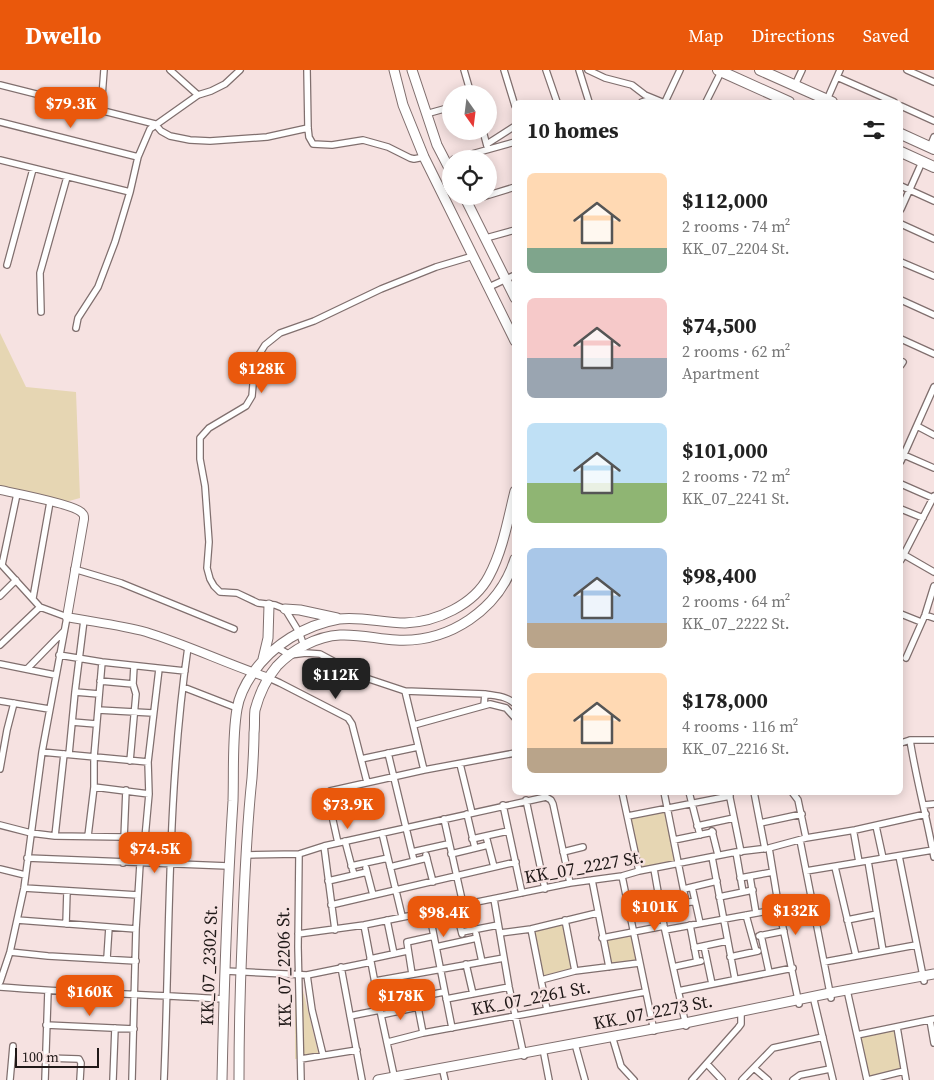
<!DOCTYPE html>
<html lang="en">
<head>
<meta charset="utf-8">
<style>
  :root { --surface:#fff; --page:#f2f2f2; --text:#222; --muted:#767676; --accent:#ea580c }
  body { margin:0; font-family:"Source Serif 4",serif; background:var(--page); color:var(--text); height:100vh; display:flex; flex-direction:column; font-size:19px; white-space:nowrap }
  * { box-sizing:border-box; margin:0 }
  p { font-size:16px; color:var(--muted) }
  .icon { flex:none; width:28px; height:28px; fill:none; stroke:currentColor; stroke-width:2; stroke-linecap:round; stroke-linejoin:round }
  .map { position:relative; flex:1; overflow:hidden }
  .side { position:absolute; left:512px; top:30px; width:391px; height:695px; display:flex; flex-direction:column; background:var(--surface); border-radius:8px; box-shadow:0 2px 12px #0003 }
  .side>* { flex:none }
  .needle { width:32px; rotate:166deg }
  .fabs { position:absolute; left:442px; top:15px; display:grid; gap:10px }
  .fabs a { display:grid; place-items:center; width:55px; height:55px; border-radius:50%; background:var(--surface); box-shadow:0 2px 12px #0003; font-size:25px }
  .scale { position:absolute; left:15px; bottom:12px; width:84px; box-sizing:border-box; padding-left:5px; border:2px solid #201918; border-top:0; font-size:14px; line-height:18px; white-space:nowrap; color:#201918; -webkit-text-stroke:4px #f6e2e1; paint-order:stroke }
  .price { position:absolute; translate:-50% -42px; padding:0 11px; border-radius:10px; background:var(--accent); color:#fff; font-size:16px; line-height:32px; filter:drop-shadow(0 1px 2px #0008) }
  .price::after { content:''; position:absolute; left:50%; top:30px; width:15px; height:11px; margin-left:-8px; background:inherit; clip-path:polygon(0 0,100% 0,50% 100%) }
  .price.current { background:#222; color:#fff }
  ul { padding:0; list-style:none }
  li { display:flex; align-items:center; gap:15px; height:125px; padding:0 15px }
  li span { display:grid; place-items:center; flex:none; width:140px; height:100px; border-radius:8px; color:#555 }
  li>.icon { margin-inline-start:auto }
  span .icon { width:60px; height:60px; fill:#fffc; stroke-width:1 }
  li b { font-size:21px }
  h2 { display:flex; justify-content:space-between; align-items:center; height:60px; padding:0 15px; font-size:21px }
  header { display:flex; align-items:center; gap:30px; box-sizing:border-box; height:70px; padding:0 25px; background:var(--accent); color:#fff }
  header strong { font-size:24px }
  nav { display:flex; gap:28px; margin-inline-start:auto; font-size:18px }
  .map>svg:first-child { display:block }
  .green { fill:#e6d6b3 }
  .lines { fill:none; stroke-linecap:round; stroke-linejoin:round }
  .street-casing { stroke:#806f6e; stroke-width:8 }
  .secondary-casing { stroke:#806f6e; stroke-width:10 }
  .primary-casing { stroke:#806f6e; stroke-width:11 }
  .highway-casing { stroke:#806f6e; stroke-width:12 }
  .street { stroke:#fff; stroke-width:5.5 }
  .secondary { stroke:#fff; stroke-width:8 }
  .primary { stroke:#fff; stroke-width:9 }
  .highway { stroke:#fff; stroke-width:10 }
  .labels { text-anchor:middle; stroke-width:5; stroke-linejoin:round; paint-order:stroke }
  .street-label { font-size:18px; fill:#201918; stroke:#f6e2e1 }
</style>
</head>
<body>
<header>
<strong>Dwello</strong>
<nav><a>Map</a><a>Directions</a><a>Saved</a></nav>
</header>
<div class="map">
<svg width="934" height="1010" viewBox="0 0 934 1010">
  <rect width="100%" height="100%" fill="#f6e2e1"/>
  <path class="green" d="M0 263 26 317 76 322 80 428 51 436 0 423Z
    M667 738 679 794 639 801 627 748Z
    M565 850 575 901 541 910 531 859Z
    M632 862 639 893 609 897 602 868Z
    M299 904 319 986 295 989V920Z
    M897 957 904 1001 867 1010 857 965Z"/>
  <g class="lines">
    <defs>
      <path id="street" d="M170 0 198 25
        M307 0 308 58 309 67 313 74 332 75 363 70 388 77 410 88 414 89 424 87
        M464 0 471 24
        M504 0 515 36
        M546 0 557 32
        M579 0 589 32
        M588 0 605 8 632 15 645 25 662 32
        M907 0 934 12
        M837 7 894 32
        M0 15 155 54 161 61 170 66 190 70 210 71 267 67 308 58
        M795 15 802 0
        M642 32 653 29
        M665 32 680 0
        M706 32 721 2
        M826 32 840 0
        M901 36 934 51
        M101 40 104 0
        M426 44 451 37
        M0 52 138 87
        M483 61 487 76
        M487 74 515 56
        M930 77 934 67
        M454 89 515 72
        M0 90 130 122
        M901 116 934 131
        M489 125 515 117
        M467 132 486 126
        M901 139 922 92
        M901 154 934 169
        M486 168 515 160
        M901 192 934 206
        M7 195 33 99
        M489 217 515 205
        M901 230 934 245
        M41 242 40 203 67 107
        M76 258 78 248 98 217 115 172 130 122 138 87 150 59 198 25 211 21 225 14 240 0
        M901 269 934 284
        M901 295 903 292
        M917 356 934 365
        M904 385 934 398
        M901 391 934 317
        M901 414 933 428
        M901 439 923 448
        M901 483 934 502
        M901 490 934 426
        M0 493 40 537 67 547 42 682 24 818 10 882 0 912
        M2 495 17 424
        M74 499 121 513 234 559
        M0 526 16 510
        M33 528 50 432
        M901 544 921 552
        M925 545 934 548
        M0 575 40 537
        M304 576 299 562 285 539 275 535 258 533 237 523 220 522 214 516 210 509 207 498 209 472 205 416 200 389V368L209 358 246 336 252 326 255 291 265 275 280 263 314 251 381 219 436 197 473 186
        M276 577 290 585 306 583 320 584 363 607 405 621 485 624 484 635
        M59 585 102 592 185 601
        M906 588 925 545 934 516
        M0 594 55 605
        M27 599 64 561
        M269 608 280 613 348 648 352 654 367 712
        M100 611 133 614
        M183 617 237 638
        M405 621 424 700
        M75 622 99 624
        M485 624C496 626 507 626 515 634
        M0 631 49 639
        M98 640 153 643
        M72 652 96 654
        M414 655 490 634 506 638 515 648
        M910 670H934
        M901 673 910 670C916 709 927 748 934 787
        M42 682 148 692
        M388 683 414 791
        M69 684 75 622 84 550
        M361 689 418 677
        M130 691 136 624 133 614 134 596
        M460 694 472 743
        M0 699 7 660 14 633
        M94 717 149 724
        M622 722 639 801
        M664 722 686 832
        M689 722 700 765
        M754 722 765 779
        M792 722 798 730 806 768
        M729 723 741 782
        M526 730 545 819
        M503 735 522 823
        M924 735 934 734
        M467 744 475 778
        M628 746 730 726
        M444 749 463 834
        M760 753 802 744
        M0 755 31 763 55 766 123 767 170 771
        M697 756 734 748
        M876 756 883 788
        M712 761 718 785
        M382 763 402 846
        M854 764 859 792
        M55 766 64 684
        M88 766 94 717V687L102 592
        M486 766 494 797
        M145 768 149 724 148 692 159 599
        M472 769 508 761
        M674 770 713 762
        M800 770 831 928
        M345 771 354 805
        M338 773 328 728 327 723 330 721 424 700 515 683
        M324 776 335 860
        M769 778 779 839 799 934
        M412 782 448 774
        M563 782 583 777
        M736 782 743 822
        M299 784 298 877 301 1010
        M451 784 488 775
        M246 785 299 784 324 776 546 727 551 730 553 734 570 813
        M426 785 433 812
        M899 786 924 911
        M712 787 735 909
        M27 788 228 796
        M868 791 883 881
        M123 793 126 720
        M351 796 388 788
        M390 797 427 788
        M835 797 856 886
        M366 798 373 825
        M0 799 25 805
        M654 799 664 856 686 956
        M806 801 933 780
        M622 806 654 961
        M750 807 756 843
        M740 808 773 802
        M592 810 609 897
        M328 811 367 802
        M692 817 700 853
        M24 818 138 825
        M684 819 717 811
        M719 827 753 820
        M494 829 509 917 524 986
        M331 835 516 792
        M455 836 462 864
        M662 838 695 831
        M429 841 452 958
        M780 844 813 838
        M746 845 756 881
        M17 850 136 859
        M387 850 394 884
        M565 850 575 901
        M847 850 877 844
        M66 854 67 821
        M364 855 381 945 395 1010
        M690 855 697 892
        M531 859 547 940
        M665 860 779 839
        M462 862 498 855
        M500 863 531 859 597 843
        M298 864 364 855 570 813 622 806 639 801 736 782 769 778 806 768 855 760 926 744
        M476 864 482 892
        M761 865 769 902
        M759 866 784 861
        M602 868 664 856
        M704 876 712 914
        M436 877 477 868
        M694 878 727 871
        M10 882 48 886 136 891
        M730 887 758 881
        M107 888 109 857
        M370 889 407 881
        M824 892 916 875
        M466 894 473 924
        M341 897 362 1010
        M673 897 701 891
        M225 901 307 905 371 892
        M412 904 407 872 434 866
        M307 905 312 940 323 985
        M398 907 404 940
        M541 910 575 901 639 893
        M375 911 504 888
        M0 917C74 923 149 924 224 929
        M847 920 867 1010
        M678 921 793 898
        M813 926 833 1010
        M416 927 423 963
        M446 929 509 917
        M402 930 444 922
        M381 945 418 937
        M350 946 380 940
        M930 950 934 973
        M46 955 134 959
        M897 957 906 1010
        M857 965 934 949
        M612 966 621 996 634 1010
        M387 970 388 972 423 963 645 922
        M575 974 585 1010
        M543 979 549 1010
        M46 988 79 989 81 993 80 1010
        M301 989 357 980
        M707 994 722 1010
        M442 997 445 1010
        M754 998 768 1010
        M10 1010 13 976
        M45 1010 48 921
        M113 1010 115 958
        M132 1010 136 859 140 794
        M164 1010C170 866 167 720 188 577
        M692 1010 738 958 741 954V941
        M742 1010 773 978 823 967
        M793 1010 800 1005 830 999
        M868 1010 904 1001"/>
      <path id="secondary" d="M0 420C14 423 73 434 81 442 84 445 84 445 84 449L67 547C93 552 120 555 146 562 188 575 227 594 269 608"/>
      <path id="primary" d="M394 0 403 35 424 87 515 271
        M412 0 437 75 451 102
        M464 126 515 228
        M285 539 300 540 337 548
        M263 589 268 568 269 535
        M222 1010C224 917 227 824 233 731 234 701 232 668 237 639 239 627 246 613 253 603 272 575 305 555 339 549 360 546 383 553 405 553 436 552 474 535 489 506 503 480 508 449 515 421
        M239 1010C239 965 240 919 242 874 244 819 246 763 252 708 253 693 254 678 254 663 255 656 254 647 255 640 259 625 267 608 277 596 292 580 317 566 340 565 359 564 378 569 396 570 449 573 499 540 515 489
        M378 1010 685 953 830 923 934 904"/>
      <path id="highway" d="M718 0 789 32
        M760 0 832 32
        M901 64 934 79
        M901 82 934 97"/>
    </defs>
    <use href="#street" class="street-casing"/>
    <use href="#secondary" class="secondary-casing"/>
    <use href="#primary" class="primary-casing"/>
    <use href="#highway" class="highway-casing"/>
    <use href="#street" class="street"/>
    <use href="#secondary" class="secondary"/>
    <use href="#primary" class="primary"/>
    <use href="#highway" class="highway"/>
  </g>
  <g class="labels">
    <g class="street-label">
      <text transform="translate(584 797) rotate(-10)" y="6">KK_07_2227 St.</text>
      <text transform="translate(209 895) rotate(-88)" y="6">KK_07_2302 St.</text>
      <text transform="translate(284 897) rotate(-91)" y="6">KK_07_2206 St.</text>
      <text transform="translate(531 928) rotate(-11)" y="6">KK_07_2261 St.</text>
      <text transform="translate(653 942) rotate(-11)" y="6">KK_07_2273 St.</text>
    </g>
  </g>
</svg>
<div class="fabs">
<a><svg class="needle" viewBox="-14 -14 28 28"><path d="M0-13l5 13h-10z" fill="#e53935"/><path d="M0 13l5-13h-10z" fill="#767676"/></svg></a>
<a><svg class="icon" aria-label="locate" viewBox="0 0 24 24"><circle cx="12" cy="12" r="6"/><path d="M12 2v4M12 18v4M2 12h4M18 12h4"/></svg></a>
</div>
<div class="scale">100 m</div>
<b class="price" style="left:71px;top:59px">$79.3K</b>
<b class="price" style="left:262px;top:324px">$128K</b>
<b class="price current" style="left:336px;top:630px">$112K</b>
<b class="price" style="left:348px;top:760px">$73.9K</b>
<b class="price" style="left:155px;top:804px">$74.5K</b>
<b class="price" style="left:655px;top:862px">$101K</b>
<b class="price" style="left:796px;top:866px">$132K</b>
<b class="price" style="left:444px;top:868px">$98.4K</b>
<b class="price" style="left:90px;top:947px">$160K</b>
<b class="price" style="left:401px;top:951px">$178K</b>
<section class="side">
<h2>10 homes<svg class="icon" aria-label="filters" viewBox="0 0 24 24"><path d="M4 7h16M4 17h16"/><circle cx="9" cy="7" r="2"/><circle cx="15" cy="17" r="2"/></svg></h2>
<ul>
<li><span style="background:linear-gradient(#ffd9b3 75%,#7fa58c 0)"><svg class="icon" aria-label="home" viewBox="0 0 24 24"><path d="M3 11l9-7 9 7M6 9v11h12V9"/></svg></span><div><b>$112,000</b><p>2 rooms · 74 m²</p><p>KK_07_2204 St.</p></div></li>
<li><span style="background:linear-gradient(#f6c9c9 60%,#9aa5b1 0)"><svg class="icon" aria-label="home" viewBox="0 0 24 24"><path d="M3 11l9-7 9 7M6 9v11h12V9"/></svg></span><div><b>$74,500</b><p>2 rooms · 62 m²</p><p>Apartment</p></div></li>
<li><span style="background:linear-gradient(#bfe0f5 60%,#8fb573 0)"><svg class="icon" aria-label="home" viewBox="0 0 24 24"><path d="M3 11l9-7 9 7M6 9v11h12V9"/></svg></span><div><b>$101,000</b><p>2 rooms · 72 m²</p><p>KK_07_2241 St.</p></div></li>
<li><span style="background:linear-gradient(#a9c7e8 75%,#b9a48a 0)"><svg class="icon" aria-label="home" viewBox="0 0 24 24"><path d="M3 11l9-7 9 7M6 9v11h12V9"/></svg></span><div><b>$98,400</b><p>2 rooms · 64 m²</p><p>KK_07_2222 St.</p></div></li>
<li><span style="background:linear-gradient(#ffd9b3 75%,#b9a48a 0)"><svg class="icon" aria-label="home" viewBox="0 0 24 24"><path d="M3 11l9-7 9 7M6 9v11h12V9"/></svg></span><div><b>$178,000</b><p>4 rooms · 116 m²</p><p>KK_07_2216 St.</p></div></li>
</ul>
</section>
</div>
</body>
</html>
